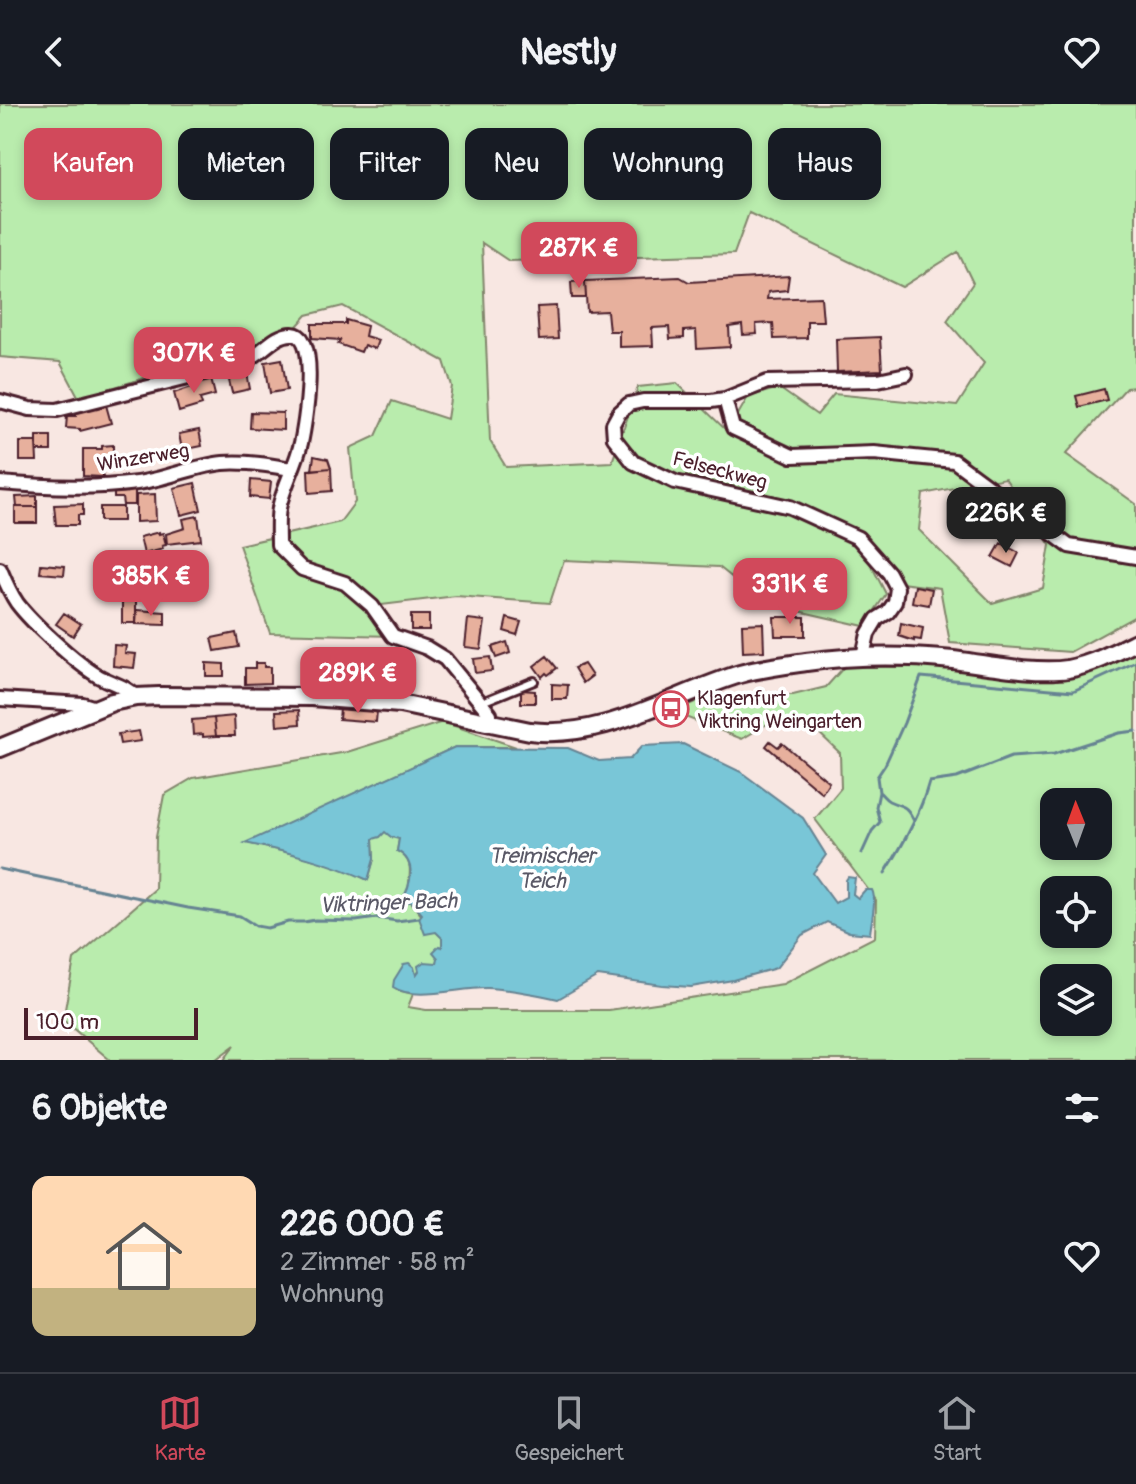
<!DOCTYPE html>
<html lang="de">
<head>
<meta charset="utf-8">
<style>
  :root { --surface:#171b24; --page:#20242c; --text:#f1f3f6; --muted:#9ea1a6; --line:#363941; --accent:#d1495b }
  body { margin:0; font-family:Pangolin,sans-serif; background:var(--page); color:var(--text); height:100vh; display:flex; flex-direction:column; font-size:30px; white-space:nowrap }
  * { box-sizing:border-box; margin:0 }
  p { font-size:26px; color:var(--muted) }
  .icon { flex:none; width:44px; height:44px; fill:none; stroke:currentColor; stroke-width:2; stroke-linecap:round; stroke-linejoin:round }
  .map { position:relative; height:956px; overflow:hidden }
  .panel { display:flex; flex-direction:column; background:var(--surface); flex:1 }
  .panel>* { flex:none }
  .banner { position:absolute; left:24px; top:24px; width:1088px; height:72px; display:flex; gap:16px }
  .needle { width:52px; rotate:359deg }
  .controls { position:absolute; left:1040px; top:684px; display:grid; gap:16px }
  .controls a { display:grid; place-items:center; width:72px; height:72px; border-radius:16px; background:var(--surface); box-shadow:0 4px 12px #0003; font-size:40px }
  .scale { position:absolute; left:24px; bottom:20px; width:174px; box-sizing:border-box; padding-left:8px; border:4px solid #4a1f2b; border-top:0; font-size:22px; line-height:28px; white-space:nowrap; color:#4a1f2b; -webkit-text-stroke:6px #fff; paint-order:stroke }
  .price { position:absolute; translate:-50% -68px; padding:0 18px; border-radius:16px; background:var(--accent); color:#fff; font-size:26px; line-height:52px; filter:drop-shadow(0 2px 4px #0008) }
  .price::after { content:''; position:absolute; left:50%; top:48px; width:24px; height:18px; margin-left:-12px; background:inherit; clip-path:polygon(0 0,100% 0,50% 100%) }
  .price.active { background:#222; color:#fff }
  ul { padding:0; list-style:none }
  li { display:flex; align-items:center; gap:24px; height:200px; padding:0 32px }
  li+li { border-top:2px solid var(--line) }
  li span { display:grid; place-items:center; flex:none; width:224px; height:160px; border-radius:16px; color:#555 }
  li>.icon { margin-inline-start:auto }
  span .icon { width:96px; height:96px; fill:#fffc; stroke-width:1 }
  li b { font-size:34px }
  h2 { display:flex; justify-content:space-between; align-items:center; height:96px; padding:0 32px; font-size:34px }
  .chip { padding:0 28px; border-radius:16px; background:var(--surface); box-shadow:0 4px 12px #0003; font-size:28px; line-height:72px }
  .chip.active { background:var(--accent); color:#fff }
  header { display:flex; justify-content:space-between; align-items:center; height:104px; padding:0 32px; background:var(--surface); font-size:36px; font-weight:700 }
  .tab-bar { display:flex; justify-content:space-around; align-items:center; height:112px; border-top:2px solid var(--line); background:var(--surface); font-size:22px; color:var(--muted) }
  .tab-bar a { display:grid; justify-items:center; gap:4px }
  .tab-bar .active { color:var(--accent) }
  .map>svg:first-child { display:block }
  .green { fill:#b9ecad; stroke:#82866c; stroke-width:2; fill-rule:evenodd }
  .water { fill:#79c6d7; stroke:#668392; stroke-width:2 }
  .lines { fill:none; stroke-linecap:round; stroke-linejoin:round }
  .stream { stroke:#668392; stroke-width:3 }
  .building { fill:#e7b09d; stroke:#4a1f2b; stroke-width:2 }
  .lane-casing { stroke:#4a1f2b; stroke-width:12 }
  .street-casing { stroke:#4a1f2b; stroke-width:18 }
  .secondary-casing { stroke:#4a1f2b; stroke-width:22 }
  .lane { stroke:#fff; stroke-width:6 }
  .street { stroke:#fff; stroke-width:12 }
  .secondary { stroke:#fff; stroke-width:16 }
  .labels { text-anchor:middle; stroke-width:7; stroke-linejoin:round; paint-order:stroke }
  .street-label { font-size:20px; fill:#4a1f2b; stroke:#fff }
  .poi-label { font-size:20px; fill:#4a1f2b; stroke:#fff; text-anchor:start }
  .water-label { font-size:22px; font-style:italic; fill:#5a5967; stroke:#fff }
</style>
</head>
<body>
<header><svg class="icon" aria-label="back" viewBox="0 0 24 24"><path d="M15 5l-7 7 7 7"/></svg>Nestly<svg class="icon" aria-label="heart" viewBox="0 0 24 24"><path d="M12 20l-8-8c-3-5 5-10 8-4 3-6 11-1 8 4z"/></svg></header>
<div class="map">
<svg width="1136" height="956" viewBox="0 0 1136 956">
  <rect width="100%" height="100%" fill="#f8e7e2"/>
  <filter id="ink" filterUnits="userSpaceOnUse"><feTurbulence type="fractalNoise" baseFrequency=".0125" numOctaves="2"/><feDisplacementMap in="SourceGraphic" scale="16" xChannelSelector="R" yChannelSelector="G"/><feConvolveMatrix kernelMatrix="1 2 1 2 8 2 1 2 1" color-interpolation-filters="sRGB"/></filter>
  <g filter="url(#ink)">
    <path class="green" d="M0 0H1136V283L1126 284 1066 350 1136 400V512L1070 548 950 539 940 484 901 479 859 437 886 490 864 522 764 499 719 463 564 456 550 499 456 492 373 502 393 532 270 529 239 441 340 418 355 398 350 344 376 332 392 297 447 315 452 282 444 257 343 202 307 211 291 229 79 294 60 258 0 253ZM749 109 902 183 958 148 973 179 947 217 984 259 957 302 834 290 817 311 779 284 748 293 728 328 677 279 638 283 612 358 506 363 490 337 482 139 509 157 734 150ZM1005 374 1050 441 1043 484 992 499 919 426 923 390Z
      M1136 545V956H224L235 941 215 956H110L63 916 74 856 155 785 156 733 164 691 193 674 347 648 443 618 516 643H455L247 739 299 751 345 765 368 776 374 755 373 735 385 727 399 735 397 747C422 761 401 780 412 799 418 808 434 827 443 834L442 844 437 859C420 866 412 875 397 886L413 890 408 903 426 906H609L783 880 875 833 876 796 815 715 841 684 840 649 816 626 769 619 742 635 672 608 711 591H793L826 583 844 563H935L1061 572 1097 565ZM1054 698H1098V742H1054ZM1054 786H1098V830H1054ZM1054 874H1098V918H1054Z"/>
    <path class="water" d="M683 640 741 668 803 714 826 751 813 769 835 799 846 793V776L848 773 855 774 853 790 858 794 865 786H872C877 796 871 818 870 830L849 828 827 818 802 831 776 864 733 876 691 883 662 881 598 872 558 895C535 890 512 885 488 884 461 883 415 898 393 883L394 876 404 860 409 859 414 863 416 871 419 867 418 862 424 858 437 859 438 854 433 848 439 842 442 843V834L436 828 425 830 419 814 422 810 412 798H401C411 781 418 758 397 747L399 735 391 733 385 728 380 733 373 735 374 755 368 776C329 758 288 748 245 739L455 643 568 644 599 657 630 655 642 642Z"/>
    <g class="lines">
      <path class="stream" d="M879 688C883 691 885 695 889 697 904 704 906 700 914 717
        M862 749 872 727 880 718 876 703 879 688 877 673 885 661 904 619 921 573 1073 587 1136 558
        M0 765 188 804 240 812 256 822 267 824 288 818H304L315 816 356 817 377 814 397 817 419 814
        M885 769C903 741 920 711 929 678L957 674 1011 653 1054 650 1119 629 1136 627"/>
    </g>
    <path class="building" d="M789 172 787 186 768 188 767 195 821 193 823 217H807V234L774 235 773 219 756 220 757 230 743 231 742 221 729 223 730 243 697 245 696 226 684 227V234L670 235 669 223 652 224 653 242 619 243V227H609L607 207 587 208 585 177 680 173 689 178Z
      M585 177 586 194H572L571 178Z
      M556 202 558 235 539 236 537 203Z
      M346 216 367 222 365 232 378 236 375 245 364 241 361 248 338 240 340 236 312 234V220H346Z
      M880 233 882 266 837 268 836 235Z
      M282 255 287 286 270 289 265 258Z
      M247 269 250 285 232 289 228 272Z
      M211 275 215 291 200 295 202 301 179 308 174 289 195 282V279Z
      M1104 285 1107 296 1079 303 1076 292Z
      M106 301 111 319 80 327V325L66 324 67 312H76V309Z
      M251 308 283 309V326L250 324Z
      M199 326 202 342 182 346 179 330Z
      M37 332H51V347H37Z
      M20 338H36L37 357H20Z
      M113 341V356H103V373L83 372V345H102V342Z
      M314 352 328 355 331 364 312 366Z
      M331 364 332 387 309 389 308 366Z
      M251 376 271 378 269 395 250 393Z
      M195 379 201 406 181 411 174 384Z
      M135 386V401H123L122 394H114V387Z
      M155 390 156 417 136 418V391Z
      M37 392V403H17L16 393Z
      M994 396 1005 407 982 430 971 420Z
      M83 400V411H78V421H56L54 401Z
      M15 403H37V419H15Z
      M100 403H123V417H100Z
      M198 412 201 436 167 440 166 430 185 424 183 415Z
      M159 428V430L163 429 166 441 162 442 163 445 144 450 140 433Z
      M1001 439 1019 449 1012 463 993 453Z
      M41 460 65 462 64 471 40 469Z
      M164 464 167 478 143 483 141 468Z
      M915 482 932 485 929 501 912 498Z
      M122 497H136V519H122Z
      M137 506 165 508V521L136 520Z
      M64 509 81 520 73 532 56 520Z
      M411 511H429V526H411Z
      M774 513H805V532H775Z
      M507 514 521 518 517 531 504 527Z
      M468 515 485 517 481 545 465 543Z
      M763 519 764 547 743 548 742 520Z
      M901 519 923 524 921 536 914 535V537L899 532Z
      M236 529 239 543 215 547 212 534Z
      M507 538 510 549 496 554 492 543Z
      M114 541 126 542 125 549 136 550 134 564 113 562Z
      M354 548V556L324 557V549Z
      M547 552 557 564 548 571 546 569 542 573 534 562Z
      M490 553 492 567 475 569 473 555Z
      M206 559 224 560V572H206Z
      M255 559H264V563H270V579L245 580V564H255Z
      M584 560 592 572 583 579 574 564Z
      M409 570V580H387V571Z
      M552 580 568 581 567 595H552Z
      M521 586 535 587V599H521Z
      M340 604 377 607 376 618 339 615Z
      M299 606 300 620 277 622 276 607Z
      M234 612 235 632H216L214 614Z
      M214 614 216 632 203 633V630L193 631 192 616Z
      M139 627 141 637 120 640 118 630Z
      M770 637 778 643 782 639 829 678 822 689 766 642Z"/>
    <g class="lines">
      <defs>
        <path id="lane" d="M482 598 534 577"/>
        <path id="street" d="M725 295 733 324 792 352 874 349 954 357 1069 442 1136 453
          M0 297 30 305 57 306 228 263C235 260 243 258 251 254 264 246 277 229 293 230 320 231 305 321 301 339 296 361 284 381 279 404 277 415 278 429 278 441L302 465 345 479 372 502 393 532 427 544 445 555 490 610 487 617
          M0 379C45 383 92 385 137 379 166 375 194 362 223 359 245 357 269 361 291 365
          M0 465C5 477 10 489 17 499 32 519 76 559 98 572 111 579 126 582 136 593
          M863 552 868 530 877 515 888 508 895 498 897 484 889 469 858 434 790 403 675 378 633 358 614 334 613 320 619 309 629 300 643 297H711L725 295 767 278 878 276 906 270
          M0 595 83 600 96 604"/>
        <path id="secondary" d="M0 644 112 598 136 593 159 592 312 593 400 600 530 627C605 636 671 591 740 570 761 564 785 561 806 558 855 551 904 551 953 556 985 560 1037 570 1068 565 1093 560 1114 549 1136 538"/>
      </defs>
      <use href="#lane" class="lane-casing"/>
      <use href="#street" class="street-casing"/>
      <use href="#secondary" class="secondary-casing"/>
      <use href="#lane" class="lane"/>
      <use href="#street" class="street"/>
      <use href="#secondary" class="secondary"/>
    </g>
  </g>
  <defs>
    <symbol id="bus-ring" viewBox="-11 -11 22 22"><circle r="9.5" fill="#fff" stroke="#d1495b" stroke-width="1.5"/><path d="M-5-6H5V4H4V6H2V4H-2V6H-4V4H-5ZM-3.5-4V0h7V-4ZM-3.5 1.2v1.5H-2V1.2ZM2 1.2v1.5H3.5V1.2Z" fill="#d1495b"/></symbol>
  </defs>
  <g fill-rule="evenodd">
    <use href="#bus-ring" x="651" y="585" width="40" height="40"/>
  </g>
  <g class="labels">
    <g class="street-label">
      <text transform="translate(143 353) rotate(-9)" y="7">Winzerweg</text>
      <text transform="translate(720 366) rotate(15)" y="7">Felseckweg</text>
    </g>
    <g class="poi-label">
      <text x="697" y="601">Klagenfurt<tspan x="697" dy="23">Viktring Weingarten</tspan></text>
    </g>
    <g class="water-label">
      <text x="542" y="759">Treimischer<tspan x="542" dy="25">Teich</tspan></text>
      <text transform="translate(388 798) rotate(-2)" y="8">Viktringer Bach</text>
    </g>
  </g>
</svg>
<div class="controls">
<a><svg class="needle" viewBox="-14 -14 28 28"><path d="M0-13l5 13h-10z" fill="#e53935"/><path d="M0 13l5-13h-10z" fill="#9ea1a6"/></svg></a>
<a><svg class="icon" aria-label="locate" viewBox="0 0 24 24"><circle cx="12" cy="12" r="6"/><path d="M12 2v4M12 18v4M2 12h4M18 12h4"/></svg></a>
<a><svg class="icon" aria-label="layers" viewBox="0 0 24 24"><path d="M12 4l9 5-9 5-9-5zM3 14l9 5 9-5"/></svg></a>
</div>
<div class="scale">100 m</div>
<b class="price" style="left:579px;top:186px">287K €</b>
<b class="price" style="left:194px;top:291px">307K €</b>
<b class="price active" style="left:1006px;top:451px">226K €</b>
<b class="price" style="left:151px;top:514px">385K €</b>
<b class="price" style="left:790px;top:522px">331K €</b>
<b class="price" style="left:358px;top:611px">289K €</b>
<div class="banner">
<a class="chip active">Kaufen</a>
<a class="chip">Mieten</a>
<a class="chip">Filter</a>
<a class="chip">Neu</a>
<a class="chip">Wohnung</a>
<a class="chip">Haus</a>
</div>
</div>
<section class="panel">
<h2>6 Objekte<svg class="icon" aria-label="filters" viewBox="0 0 24 24"><path d="M4 7h16M4 17h16"/><circle cx="9" cy="7" r="2"/><circle cx="15" cy="17" r="2"/></svg></h2>
<ul>
<li><span style="background:linear-gradient(#ffd9b3 70%,#c2b280 0)"><svg class="icon" aria-label="home" viewBox="0 0 24 24"><path d="M3 11l9-7 9 7M6 9v11h12V9"/></svg></span><div><b>226 000 €</b><p>2 Zimmer · 58 m²</p><p>Wohnung</p></div><svg class="icon" aria-label="heart" viewBox="0 0 24 24"><path d="M12 20l-8-8c-3-5 5-10 8-4 3-6 11-1 8 4z"/></svg></li>
</ul>
</section>
<nav class="tab-bar">
<a class="active"><svg class="icon" aria-label="map" viewBox="0 0 24 24"><path d="M3 6l6-2 6 2 6-2v14l-6 2-6-2-6 2zM9 4v14M15 6v14"/></svg>Karte</a>
<a><svg class="icon" aria-label="saved" viewBox="0 0 24 24"><path d="M7 4h10v16l-5-4-5 4z"/></svg>Gespeichert</a>
<a><svg class="icon" aria-label="home" viewBox="0 0 24 24"><path d="M3 11l9-7 9 7M6 9v11h12V9"/></svg>Start</a>
</nav>
</body>
</html>
